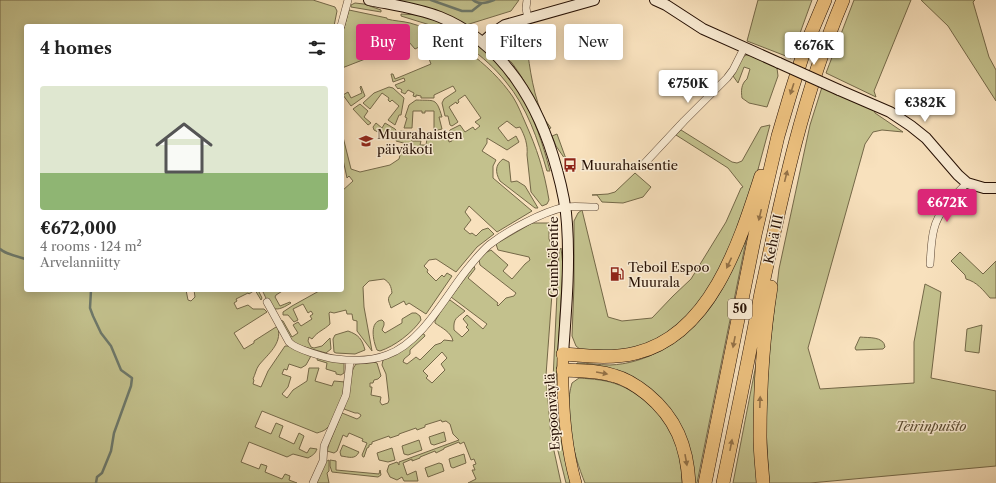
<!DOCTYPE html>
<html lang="en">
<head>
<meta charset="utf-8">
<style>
  :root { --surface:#fff; --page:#f6f6f6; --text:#222; --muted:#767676; --line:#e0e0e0; --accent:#db2777 }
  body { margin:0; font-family:"Libre Caslon Text",serif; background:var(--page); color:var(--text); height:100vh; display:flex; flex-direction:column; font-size:15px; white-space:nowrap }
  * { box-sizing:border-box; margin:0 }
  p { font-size:13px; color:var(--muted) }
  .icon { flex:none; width:22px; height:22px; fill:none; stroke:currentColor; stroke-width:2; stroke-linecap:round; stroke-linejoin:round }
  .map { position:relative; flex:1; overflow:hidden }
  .side { position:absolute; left:24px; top:24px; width:320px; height:268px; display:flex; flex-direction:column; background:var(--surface); border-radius:4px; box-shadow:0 2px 10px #0003 }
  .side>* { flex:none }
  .top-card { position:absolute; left:356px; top:24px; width:380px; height:36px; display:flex; gap:8px }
  .price { position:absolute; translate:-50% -34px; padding:0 9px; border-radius:4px; background:#fff; color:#222; font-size:13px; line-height:26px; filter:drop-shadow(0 1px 2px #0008) }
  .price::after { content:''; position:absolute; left:50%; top:24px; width:12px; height:9px; margin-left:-6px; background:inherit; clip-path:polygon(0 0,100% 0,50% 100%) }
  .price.current { background:var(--accent); color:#fff }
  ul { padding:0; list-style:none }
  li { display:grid; align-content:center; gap:8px; height:212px; padding:0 16px }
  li+li { border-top:1px solid var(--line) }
  li span { display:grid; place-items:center; height:124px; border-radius:4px; color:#555 }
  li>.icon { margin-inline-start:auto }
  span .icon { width:72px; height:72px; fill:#fffc; stroke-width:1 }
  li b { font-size:17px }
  h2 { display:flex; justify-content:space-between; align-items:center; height:48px; padding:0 16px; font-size:17px }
  .chip { padding:0 14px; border-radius:4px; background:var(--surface); box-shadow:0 2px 10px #0003; font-size:14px; line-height:36px }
  .chip.current { background:var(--accent); color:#fff }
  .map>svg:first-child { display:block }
  .green { fill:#c3c18d; stroke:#746848; fill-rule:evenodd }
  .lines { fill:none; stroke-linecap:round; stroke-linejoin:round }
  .stream { stroke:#6d786a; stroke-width:2.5 }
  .street-casing { stroke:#5a4432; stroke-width:8 }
  .secondary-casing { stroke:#261004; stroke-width:12 }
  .primary-casing { stroke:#261004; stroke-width:12 }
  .highway-casing { stroke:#261004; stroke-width:14 }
  .street { stroke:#faecd4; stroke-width:7 }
  .secondary { stroke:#faecd4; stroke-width:10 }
  .primary { stroke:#ecc07e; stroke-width:11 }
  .highway { stroke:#ecc07e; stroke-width:13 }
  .secondary-bridge-casing { stroke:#261004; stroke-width:12; stroke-linecap:butt }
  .secondary-bridge { stroke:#faecd4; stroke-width:10 }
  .oneway { fill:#937147 }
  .labels { text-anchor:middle; stroke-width:3; stroke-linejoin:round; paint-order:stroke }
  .shield { fill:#faecd4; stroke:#665242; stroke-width:1 }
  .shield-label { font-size:12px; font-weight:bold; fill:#261004 }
  .poi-label { font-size:13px; fill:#261004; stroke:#faecd4; text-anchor:start }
  .street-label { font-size:13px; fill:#261004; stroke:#faecd4 }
  .park-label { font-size:13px; font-style:italic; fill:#5d4e34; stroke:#faecd4 }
</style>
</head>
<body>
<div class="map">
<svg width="996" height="483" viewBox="0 0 996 483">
  <rect width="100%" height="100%" fill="#f8e1bd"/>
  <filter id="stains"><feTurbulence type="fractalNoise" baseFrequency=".005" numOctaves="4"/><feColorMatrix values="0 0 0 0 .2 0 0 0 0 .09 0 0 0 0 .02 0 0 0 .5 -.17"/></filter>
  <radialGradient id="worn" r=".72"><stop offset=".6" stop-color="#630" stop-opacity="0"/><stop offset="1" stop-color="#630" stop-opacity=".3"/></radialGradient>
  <path class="green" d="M0 0H313L335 7 337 11 334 26H26V290H186L188 300 191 301 195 297 194 290H258L262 298 261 300 255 290 249 294 248 293 236 299 237 301 234 303 237 309 248 305 253 309H264L267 312 234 333 244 349 254 343V341L276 327 278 328C282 344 268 354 259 365 256 369 255 375 253 379L254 380 253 384 261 387 268 371 285 346H289L311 356 306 365 301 368 289 364 287 370 284 369 282 374 291 377 288 387 282 394 287 398 293 390 307 381 309 368H319L315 381 332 386 334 381 345 382C343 395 337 421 326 429 324 431 320 432 317 433L262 411 255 427 271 434 276 423 283 426 279 437 294 444 299 433 304 436 299 449 307 453 310 448 317 449C315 454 313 455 308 458L293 454 287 457 249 442 241 462 259 469 261 464 267 466 265 472 282 479 285 474 290 476 289 480 297 483H0Z
    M389 0H519L511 11 466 25Z
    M758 0H812L791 58 747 41Z
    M854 0H911L874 91 876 97 826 73Z
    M921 0H975L973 2 989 57 996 70V101L948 26Z
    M355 3 364 4 381 10V12L351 7V5Z
    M349 10 387 18V19C394 21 402 21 410 23 449 34 490 63 513 97 518 105 521 113 525 122 537 149 544 170 549 200L547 204 542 206 531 192 527 155C528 145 525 136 520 127L516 128 507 121 498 128 508 141 516 136 519 142 507 150 487 138V143L482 151 496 160 493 166V178L532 211 497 232 469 206 465 212 471 220 464 229 470 234 472 233 476 236 482 230 488 228 494 234 477 247 456 272 436 259 429 260 424 266 428 270 427 272 436 281 442 275 444 277 447 273 452 276 426 314 409 303 406 305 404 301 391 308C389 301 386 299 392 293 391 286 390 283 384 279L369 281 363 287 364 307 372 351 357 331V321L353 320 352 314H347L346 310 334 313 330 312 329 313 330 324C324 330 318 331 312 339L309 337 308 341 311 347 314 348 322 346 330 338 331 349 326 353 294 344 280 320 283 321 292 337 298 333 293 325 298 322 301 326 312 319 310 316 313 314 311 311 308 313 303 304 293 309 298 320 294 322 288 315H283V312L292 306 319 291 342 290V191L353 181 349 176 347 178 342 155V133L351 169 360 172 390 165 399 159 402 148 407 144 396 141 398 133 400 131 412 132V141H421L420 145H426L427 139H433V134L447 132 449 142 452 141 449 133 450 130 460 125 465 132 473 127 475 130 480 126 475 122 481 118 465 95 458 100 459 102 457 104 456 102 449 107 458 122 452 126 450 125 448 116H445L442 103 444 99 456 91 453 86 434 95V98H421V96L416 95V97L413 96 414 93 408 90 405 94 401 92 402 90 399 88 398 89 395 85 405 81 404 78 393 82 391 74H393L395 79 431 64 426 51 424 52 421 46 415 49 409 42 342 68V35Z
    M401 14 420 15 443 23 463 35 462 37 456 38 430 25 401 16Z
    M513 28 515 30 526 33C527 40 527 48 528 55 531 76 536 111 551 128L548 129C538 106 527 83 512 63 507 57 498 52 498 43 497 33 504 30 513 28Z
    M470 39C517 75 535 114 550 171H547C538 140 527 107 506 82 495 68 482 57 468 46L467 42Z
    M746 55C757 54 767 62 777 68L778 76 767 107 749 103 742 98C741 91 741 84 747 79L750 69 744 67 738 83 733 76 742 58Z
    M361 86 365 96 351 106 343 95 348 92 351 98 362 93 360 87Z
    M389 87 393 88 404 98 401 115H399L395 125 388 120 399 106 392 100 390 102 388 100 389 98 382 93 370 109 363 103 374 93Z
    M822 87 874 110 875 113 903 132 882 130 873 132 865 144 808 348 820 389 914 383V342L925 284 941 292 931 378 996 391V466L810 483H769L765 410 770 344 779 269 810 125Z
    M416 100C435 101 436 97 442 117H439L442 129 434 131V111H425V113H422V111H413L412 128H404L407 118 405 117 409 105Z
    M360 104 368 111 364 117 371 123 368 125 353 109Z
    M376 123 382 128 385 123 395 129 396 130 393 138H390L374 130 373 127Z
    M770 125 753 188 721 269 693 313 662 338 627 351 581 350 576 346 572 336 574 285V221L578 213 582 210 608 317 622 321 652 318 673 296 691 279 726 222 741 188 743 187 728 168 676 135 681 130 732 162 737 163 742 161 761 127Z
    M557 134 566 159H565L556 146 552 136Z
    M503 159 509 162 511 182 517 181 525 186 538 208H535L500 181C495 172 495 165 503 159Z
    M635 173 651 187 643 197 623 203 602 202 597 195H592L608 194 615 192Z
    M532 223H549V239L555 253 546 375 551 437 561 483H468L476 479 472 470H475L473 465 476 464 474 459 471 460 464 442 460 444 459 442 444 448V449L436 453 435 451 420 457V458L412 461V459L403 463 407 475 416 471 418 481H404L402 477 397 480 390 477 387 471 389 465 397 462 399 465V462L459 440 453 434 450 424 446 421 442 422 441 420 425 425V427L417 430 416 428 399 434V435L390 438 389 436 372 442V444L369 445V447L367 448 364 457H363L362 455 367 443 362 441 363 439 349 433 347 437 343 435 337 451 334 453 327 451 329 444 342 413 357 419 360 417 361 415 358 413H355L344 409C348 397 349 372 356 364L374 362 377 363 381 376 378 379 374 380 373 383H370V387H372L371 395 381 397 380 402 382 405 388 403 389 400 386 374 382 365 383 360 422 334H424L425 336 410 350V354L404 359 403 362 407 364 416 357 420 360 435 345 441 343 444 340 453 341C451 332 442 328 435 323V321L447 301 450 300 465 311C457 318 453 318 454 330L462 337 469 330 466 327 468 325 463 319 467 315 483 329 487 324 451 297 474 266 475 269 468 278 498 303 497 305 498 306 506 298 514 296 516 293 480 265 479 260 485 253 491 250 508 265 503 271 512 279 525 264 530 260 529 257 498 250 496 244ZM442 352 447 358 441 364 445 370 432 383 426 378 428 376 423 371Z
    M747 236 697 483H693V466L641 385 576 366 577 363C588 363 599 365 610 365 644 364 679 344 701 319 712 307 721 292 728 278 735 265 738 248 747 236Z
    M561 248 563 266 555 403 563 450 572 483H566L558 451 552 401 559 251Z
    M960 252 983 274 996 261V298H990C983 290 977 282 966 279L965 275 951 261Z
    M262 290H284L276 295 275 297 280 306 290 302 291 303C272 315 271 308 262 290Z
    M412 313H416L420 316 421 320C412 333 395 346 380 351L377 350C373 341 369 321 382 320L384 322V325L382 330 385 333 402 323V319Z
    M982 325 979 353 965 351 967 329Z
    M348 331C359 335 362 339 365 350L355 354 336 353 334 352 333 339 335 335Z
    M860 337C868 338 884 336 885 347L883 349 856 350 855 348Z
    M758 354V483H733Z
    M318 357 344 363V373L341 375 336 374V372L326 369 327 363 317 360Z
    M579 378C593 379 607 380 619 385 635 391 660 411 668 426 678 443 682 464 682 483H585C573 454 563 413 572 383Z
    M444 432 446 441 434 445 431 444 429 437Z
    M419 440 422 450 408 455 404 454 402 446Z
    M343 445 359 452C355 460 349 457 341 456L340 452Z
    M392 448 395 460 388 462 379 460 377 453Z
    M464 454 466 463 453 468 451 467 449 459Z
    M329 460V471L327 473 329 483H315L325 462Z
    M330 460 336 461V470L379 474 380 470 381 475 378 477 332 472 330 466Z
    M439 463 442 464 444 471 428 477 425 468Z"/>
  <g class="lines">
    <path class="stream" d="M431 0 462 11H472L482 3
      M473 0C479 5 486 3 494 0
      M0 249C5 254 19 257 26 259
      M91 290 90 308 93 316 101 333 111 346 121 370 132 378 131 386 114 433 111 451 102 473 97 477 96 483"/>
    <defs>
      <path id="street" d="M527 0 526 8 528 19
        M341 26 348 0
        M642 166 684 121 727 78 733 70 744 48
        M930 264C931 252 931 240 934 229 938 211 955 195 967 183
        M267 302 289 342C295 349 326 358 336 359 353 361 372 361 387 355 421 343 444 299 465 272 472 263 480 253 489 245 507 231 542 212 565 207 574 206 585 207 595 207
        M313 483 323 461 324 446 346 395 350 361"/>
      <path id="secondary" d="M369 0C393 5 417 8 440 17 504 43 540 106 557 170 562 188 566 206 567 224 570 267 566 311 563 354
        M655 0 666 5 703 29 779 63
        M483 42 493 33 505 25 594 0
        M839 90 890 112 911 126 926 138 958 175 967 183 984 188H996"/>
      <path id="primary" d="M563 354C562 398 564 441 576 483"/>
      <path id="highway" d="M563 354C587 356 612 359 636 353 711 335 740 241 761 176
        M563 370C580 371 598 370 615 376 627 379 637 386 647 394 676 418 687 446 689 483
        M705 483 755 235 778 136 791 92 806 45 825 0
        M723 483C736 420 749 357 761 293 782 194 803 94 843 0
        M763 483C762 468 760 452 760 437 760 387 763 337 771 287"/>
    </defs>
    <use href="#street" class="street-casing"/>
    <use href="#secondary" class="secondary-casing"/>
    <use href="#primary" class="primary-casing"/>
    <use href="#highway" class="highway-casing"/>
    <use href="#street" class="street"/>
    <use href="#secondary" class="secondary"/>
    <use href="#primary" class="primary"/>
    <use href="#highway" class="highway"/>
    <defs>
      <path id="secondary-bridge" d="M779 63 839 90"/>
    </defs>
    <use href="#secondary-bridge" class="secondary-bridge-casing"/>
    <use href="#secondary-bridge" class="secondary-bridge"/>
  </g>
  <defs><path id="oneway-solid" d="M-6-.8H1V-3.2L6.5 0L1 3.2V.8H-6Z"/></defs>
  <g class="oneway">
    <use href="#oneway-solid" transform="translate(792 89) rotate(108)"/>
    <use href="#oneway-solid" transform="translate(786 176) rotate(-76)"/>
    <use href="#oneway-solid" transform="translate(760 215) rotate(103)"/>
    <use href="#oneway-solid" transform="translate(729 263) rotate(115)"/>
    <use href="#oneway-solid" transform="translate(734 342) rotate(101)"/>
    <use href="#oneway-solid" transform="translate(602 373) rotate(10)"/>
    <use href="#oneway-solid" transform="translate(760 402) rotate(-88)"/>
    <use href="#oneway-solid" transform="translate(731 445) rotate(-79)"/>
    <use href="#oneway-solid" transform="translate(686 460) rotate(80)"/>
  </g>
  <defs>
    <symbol id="school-bare" viewBox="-9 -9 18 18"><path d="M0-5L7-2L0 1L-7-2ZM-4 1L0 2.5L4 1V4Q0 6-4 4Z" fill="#8f2418" stroke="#faecd4" stroke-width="2.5" paint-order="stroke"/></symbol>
    <symbol id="bus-bare" viewBox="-9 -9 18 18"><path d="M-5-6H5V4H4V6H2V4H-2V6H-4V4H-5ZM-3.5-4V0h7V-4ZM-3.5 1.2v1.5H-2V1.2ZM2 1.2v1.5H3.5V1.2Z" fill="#8f2418" stroke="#faecd4" stroke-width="2.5" paint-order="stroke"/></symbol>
    <symbol id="fuel-bare" viewBox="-9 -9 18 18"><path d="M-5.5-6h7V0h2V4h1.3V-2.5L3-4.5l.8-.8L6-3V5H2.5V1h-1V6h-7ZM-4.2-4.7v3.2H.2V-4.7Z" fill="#8f2418" stroke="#faecd4" stroke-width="2.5" paint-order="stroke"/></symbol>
  </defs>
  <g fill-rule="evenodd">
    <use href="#school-bare" x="356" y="131" width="20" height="20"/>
    <use href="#bus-bare" x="560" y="155" width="20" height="20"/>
    <use href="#fuel-bare" x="607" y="264" width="20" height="20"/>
  </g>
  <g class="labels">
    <rect class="shield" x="728" y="299" width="24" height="20" rx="3"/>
    <g class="shield-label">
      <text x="740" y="313">50</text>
    </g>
    <g class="poi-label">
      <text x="377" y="139">Muurahaisten<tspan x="377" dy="15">päiväkoti</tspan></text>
      <text x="581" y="170">Muurahaisentie</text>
      <text x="628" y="272">Teboil Espoo<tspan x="628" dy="15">Muurala</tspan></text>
    </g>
    <g class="street-label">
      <text transform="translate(773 239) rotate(-78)" y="5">Kehä III</text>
      <text transform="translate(553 257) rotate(-90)" y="5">Gumbölentie</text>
      <text transform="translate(552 412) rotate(-94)" y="5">Espoonväylä</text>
    </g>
    <g class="park-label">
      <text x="931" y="431">Teirinpuisto</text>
    </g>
  </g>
  <rect width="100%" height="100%" filter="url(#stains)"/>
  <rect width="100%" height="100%" fill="url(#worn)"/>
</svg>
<b class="price" style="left:814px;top:66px">€676K</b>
<b class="price" style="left:688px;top:104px">€750K</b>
<b class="price" style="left:925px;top:123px">€382K</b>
<b class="price current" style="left:947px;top:223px">€672K</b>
<div class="top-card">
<a class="chip current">Buy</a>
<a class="chip">Rent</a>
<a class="chip">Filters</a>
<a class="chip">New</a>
</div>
<section class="side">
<h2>4 homes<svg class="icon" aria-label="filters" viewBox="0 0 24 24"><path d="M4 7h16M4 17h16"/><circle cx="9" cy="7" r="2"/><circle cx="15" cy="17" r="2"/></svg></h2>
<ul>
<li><span style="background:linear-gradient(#dfe7d0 70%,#8fb573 0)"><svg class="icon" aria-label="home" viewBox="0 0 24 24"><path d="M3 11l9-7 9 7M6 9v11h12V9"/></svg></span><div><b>€672,000</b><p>4 rooms · 124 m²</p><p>Arvelanniitty</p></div></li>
</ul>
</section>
</div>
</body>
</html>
